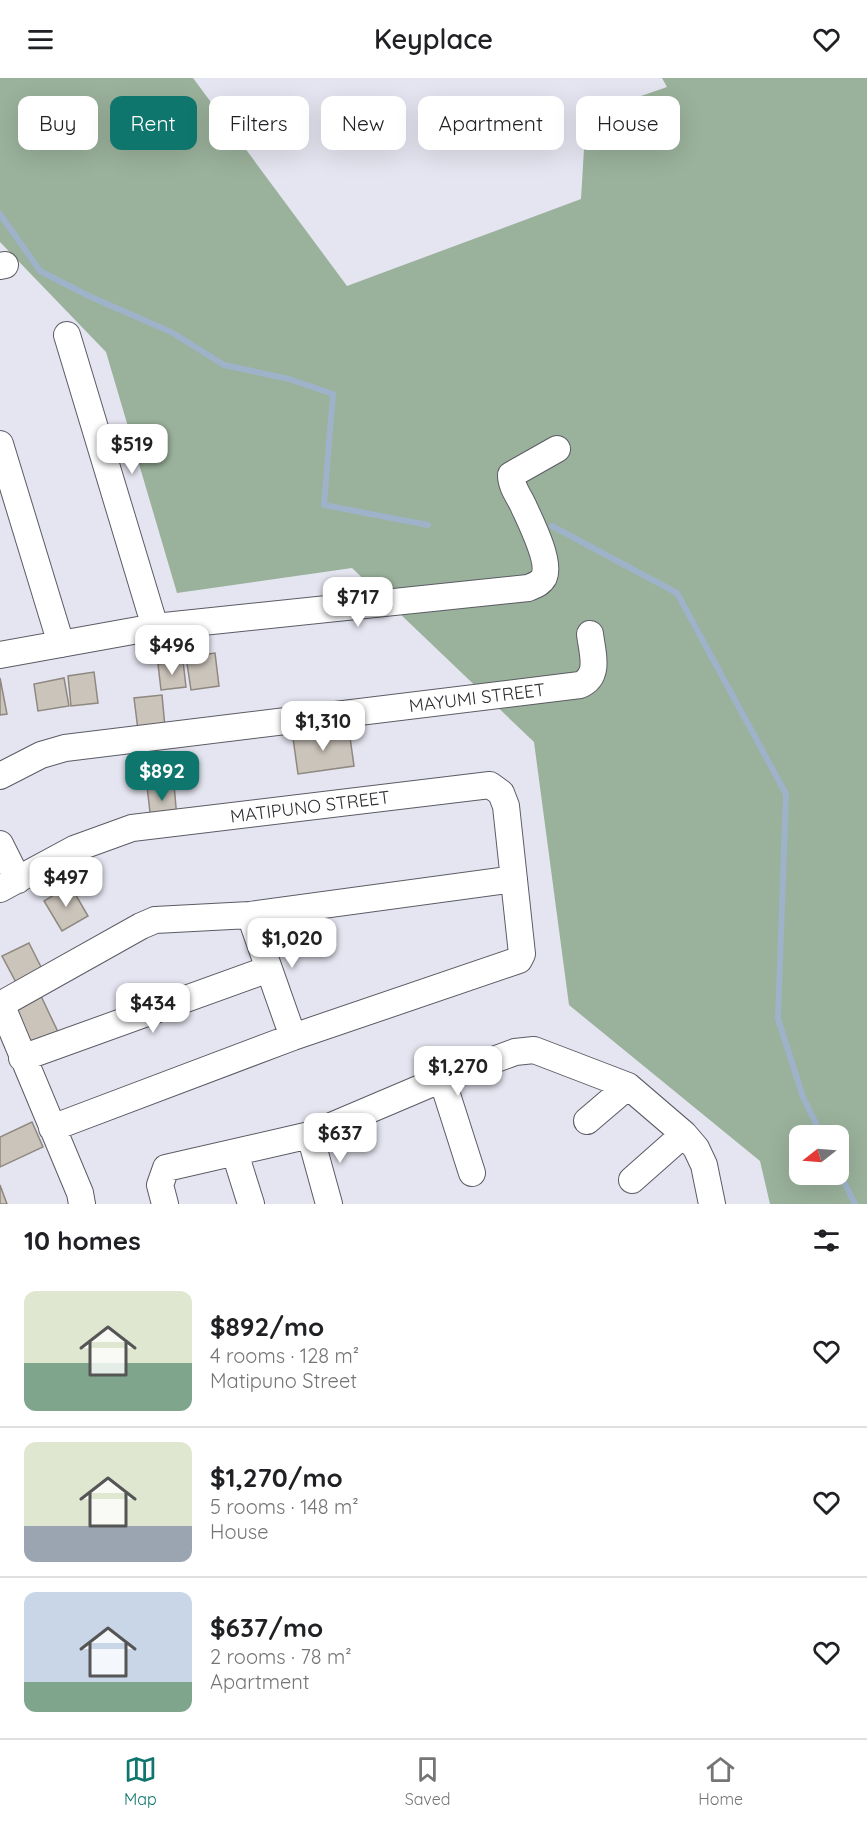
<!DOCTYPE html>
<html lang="en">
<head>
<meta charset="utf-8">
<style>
  :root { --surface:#fff; --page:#f2f2f2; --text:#202124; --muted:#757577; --line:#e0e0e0; --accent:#0f766e }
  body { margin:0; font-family:Quicksand,sans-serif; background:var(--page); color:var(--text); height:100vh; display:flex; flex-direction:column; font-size:22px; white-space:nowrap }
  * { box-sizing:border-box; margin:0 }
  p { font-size:20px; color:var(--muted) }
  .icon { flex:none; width:33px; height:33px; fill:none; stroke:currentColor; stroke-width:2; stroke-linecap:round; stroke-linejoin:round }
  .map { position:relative; height:1126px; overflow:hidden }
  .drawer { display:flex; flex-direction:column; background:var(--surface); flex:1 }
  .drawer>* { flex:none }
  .hud { position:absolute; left:18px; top:18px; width:831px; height:54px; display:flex; gap:12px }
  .needle { width:39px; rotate:253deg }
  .tools { position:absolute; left:789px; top:1047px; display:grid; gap:12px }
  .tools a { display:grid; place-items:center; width:60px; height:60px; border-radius:12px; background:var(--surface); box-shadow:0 6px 24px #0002; font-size:30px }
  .price { position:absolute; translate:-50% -51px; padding:0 14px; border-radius:12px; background:#fff; color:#222; font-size:20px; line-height:39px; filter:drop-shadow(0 2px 3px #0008) }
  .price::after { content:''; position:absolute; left:50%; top:36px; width:18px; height:14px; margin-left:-9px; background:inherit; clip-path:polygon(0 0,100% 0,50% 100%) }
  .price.current { background:var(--accent); color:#fff }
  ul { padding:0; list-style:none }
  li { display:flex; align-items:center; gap:18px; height:150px; padding:0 24px }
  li+li { border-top:2px solid var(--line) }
  li span { display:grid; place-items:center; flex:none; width:168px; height:120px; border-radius:12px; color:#555 }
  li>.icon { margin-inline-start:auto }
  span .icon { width:72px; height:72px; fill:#fffc; stroke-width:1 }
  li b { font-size:26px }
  h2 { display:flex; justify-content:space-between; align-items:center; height:72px; padding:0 24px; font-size:26px }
  .chip { padding:0 21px; border-radius:12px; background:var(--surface); box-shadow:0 6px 24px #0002; font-size:21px; line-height:54px }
  .chip.current { background:var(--accent); color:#fff }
  header { display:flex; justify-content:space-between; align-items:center; height:78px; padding:0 24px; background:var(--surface); font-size:27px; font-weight:600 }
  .menu { display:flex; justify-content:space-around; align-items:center; height:84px; border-top:2px solid var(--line); background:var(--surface); font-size:16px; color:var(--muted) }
  .menu a { display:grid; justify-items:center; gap:3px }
  .menu .current { color:var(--accent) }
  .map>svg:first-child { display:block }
  .forest { fill:#9ab19b; fill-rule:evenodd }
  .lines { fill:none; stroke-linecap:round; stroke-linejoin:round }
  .stream { stroke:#9eb3ca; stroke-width:6 }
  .building { fill:#cbc4bb; stroke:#8f8880; stroke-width:1.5 }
  .minor-casing { stroke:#5b5b65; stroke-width:28 }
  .minor { stroke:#fff; stroke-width:26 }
  .labels { text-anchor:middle; stroke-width:5; stroke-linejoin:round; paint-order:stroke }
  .street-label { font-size:18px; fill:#2c2c31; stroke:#fff }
</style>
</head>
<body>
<header><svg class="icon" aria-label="menu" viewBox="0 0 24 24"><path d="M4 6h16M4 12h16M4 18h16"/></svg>Keyplace<svg class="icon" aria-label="heart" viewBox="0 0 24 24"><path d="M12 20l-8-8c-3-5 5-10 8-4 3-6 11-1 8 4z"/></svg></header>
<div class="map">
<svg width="867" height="1126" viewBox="0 0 867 1126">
  <rect width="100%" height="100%" fill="#e4e5f0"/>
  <path class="forest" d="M0 0H193L347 208 581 121 586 37 667 9 662 0H867V1126H770L760 1083 569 927 534 664 352 490 177 515 106 274 0 164ZM800 1058H838V1096H800Z"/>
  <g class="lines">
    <path class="stream" d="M0 136 40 193 89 218 173 255 224 287 289 301 333 316 324 427 428 447
      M552 448 677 515 786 716 778 941 803 1019 822 1058
      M838 1092 855 1126"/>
  </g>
  <path class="building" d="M215 575 219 608 191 612 186 579Z
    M183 583 186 609 161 612 158 586Z
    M94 594 98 625 71 628 68 598Z
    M0 600 7 636 0 637Z
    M64 600 69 628 38 633 34 606Z
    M162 617 165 649 138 652 134 620Z
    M349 652 354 688 298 696 293 660Z
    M174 706 177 741 151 743 147 708Z
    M70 807 88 838 62 853 44 823Z
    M29 865 44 895 18 908 2 878Z
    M41 918 58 954 28 969 11 932Z
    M32 1044 43 1069 0 1089V1059Z
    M0 1107 7 1126H0Z"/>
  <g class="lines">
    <defs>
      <path id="minor" d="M0 188 5 187
        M67 257 155 549
        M0 366 61 566
        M0 577 155 549 528 510C535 507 540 506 544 499 551 483 530 443 523 427 518 417 511 408 511 397L557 371
        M0 698 41 677 65 670 580 607C601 598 592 574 590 556
        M0 766 18 802
        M0 811 74 771 132 750 490 707 501 715 506 728 522 876 519 882 293 959 52 1050
        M250 837 293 959
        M1 926 80 1115 82 1126
        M0 927 141 848 155 842 250 837 514 801
        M22 980 269 891
        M442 1001 472 1095
        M587 1043 628 1008
        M310 1057 329 1126
        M235 1075 251 1126
        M632 1102 684 1056
        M165 1126 160 1107 166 1090 310 1057 442 1001 515 974 534 972 628 1008 684 1056 696 1070 704 1087 712 1126"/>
    </defs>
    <use href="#minor" class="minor-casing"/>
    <use href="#minor" class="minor"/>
  </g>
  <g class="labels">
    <g class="street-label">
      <text transform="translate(477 620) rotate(-7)" y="6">MAYUMI STREET</text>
      <text transform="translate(310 729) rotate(-7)" y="6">MATIPUNO STREET</text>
    </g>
  </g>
</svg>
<div class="tools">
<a><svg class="needle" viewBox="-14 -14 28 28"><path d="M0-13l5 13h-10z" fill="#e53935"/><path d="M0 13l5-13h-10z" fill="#757577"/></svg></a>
</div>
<b class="price" style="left:132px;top:397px">$519</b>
<b class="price" style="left:358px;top:550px">$717</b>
<b class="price" style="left:172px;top:598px">$496</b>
<b class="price" style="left:323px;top:674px">$1,310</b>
<b class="price current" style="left:162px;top:724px">$892</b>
<b class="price" style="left:66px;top:830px">$497</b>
<b class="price" style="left:292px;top:891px">$1,020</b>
<b class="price" style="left:153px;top:956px">$434</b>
<b class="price" style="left:458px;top:1019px">$1,270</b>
<b class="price" style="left:340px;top:1086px">$637</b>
<div class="hud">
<a class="chip">Buy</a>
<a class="chip current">Rent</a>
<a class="chip">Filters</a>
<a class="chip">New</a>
<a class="chip">Apartment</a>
<a class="chip">House</a>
</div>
</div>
<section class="drawer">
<h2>10 homes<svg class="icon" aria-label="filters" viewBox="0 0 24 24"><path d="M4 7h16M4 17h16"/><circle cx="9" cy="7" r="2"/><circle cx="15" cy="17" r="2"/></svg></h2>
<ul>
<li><span style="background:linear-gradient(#dfe7d0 60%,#7fa58c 0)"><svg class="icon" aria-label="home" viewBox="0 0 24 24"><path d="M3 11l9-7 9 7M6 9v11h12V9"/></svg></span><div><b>$892/mo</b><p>4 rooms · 128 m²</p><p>Matipuno Street</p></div><svg class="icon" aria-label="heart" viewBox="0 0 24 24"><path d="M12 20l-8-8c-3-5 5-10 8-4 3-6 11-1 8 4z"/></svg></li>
<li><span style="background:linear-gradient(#dfe7d0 70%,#9aa5b1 0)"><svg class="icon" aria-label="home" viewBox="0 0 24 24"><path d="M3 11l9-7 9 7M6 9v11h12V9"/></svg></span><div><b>$1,270/mo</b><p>5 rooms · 148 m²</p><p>House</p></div><svg class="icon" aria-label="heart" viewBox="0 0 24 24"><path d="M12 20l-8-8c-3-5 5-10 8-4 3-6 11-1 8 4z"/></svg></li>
<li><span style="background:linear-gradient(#c9d6e8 75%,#7fa58c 0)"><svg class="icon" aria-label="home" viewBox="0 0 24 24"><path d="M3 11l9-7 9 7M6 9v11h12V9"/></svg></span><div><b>$637/mo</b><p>2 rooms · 78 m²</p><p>Apartment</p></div><svg class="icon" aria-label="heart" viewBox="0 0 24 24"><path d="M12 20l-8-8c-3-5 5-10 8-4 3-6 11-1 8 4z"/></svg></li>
</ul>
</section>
<nav class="menu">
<a class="current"><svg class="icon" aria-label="map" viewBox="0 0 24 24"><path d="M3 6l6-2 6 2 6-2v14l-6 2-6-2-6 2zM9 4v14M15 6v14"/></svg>Map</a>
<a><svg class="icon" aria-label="saved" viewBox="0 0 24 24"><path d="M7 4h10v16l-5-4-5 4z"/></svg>Saved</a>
<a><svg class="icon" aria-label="home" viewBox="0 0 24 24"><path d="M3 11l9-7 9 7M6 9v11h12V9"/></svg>Home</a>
</nav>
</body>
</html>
